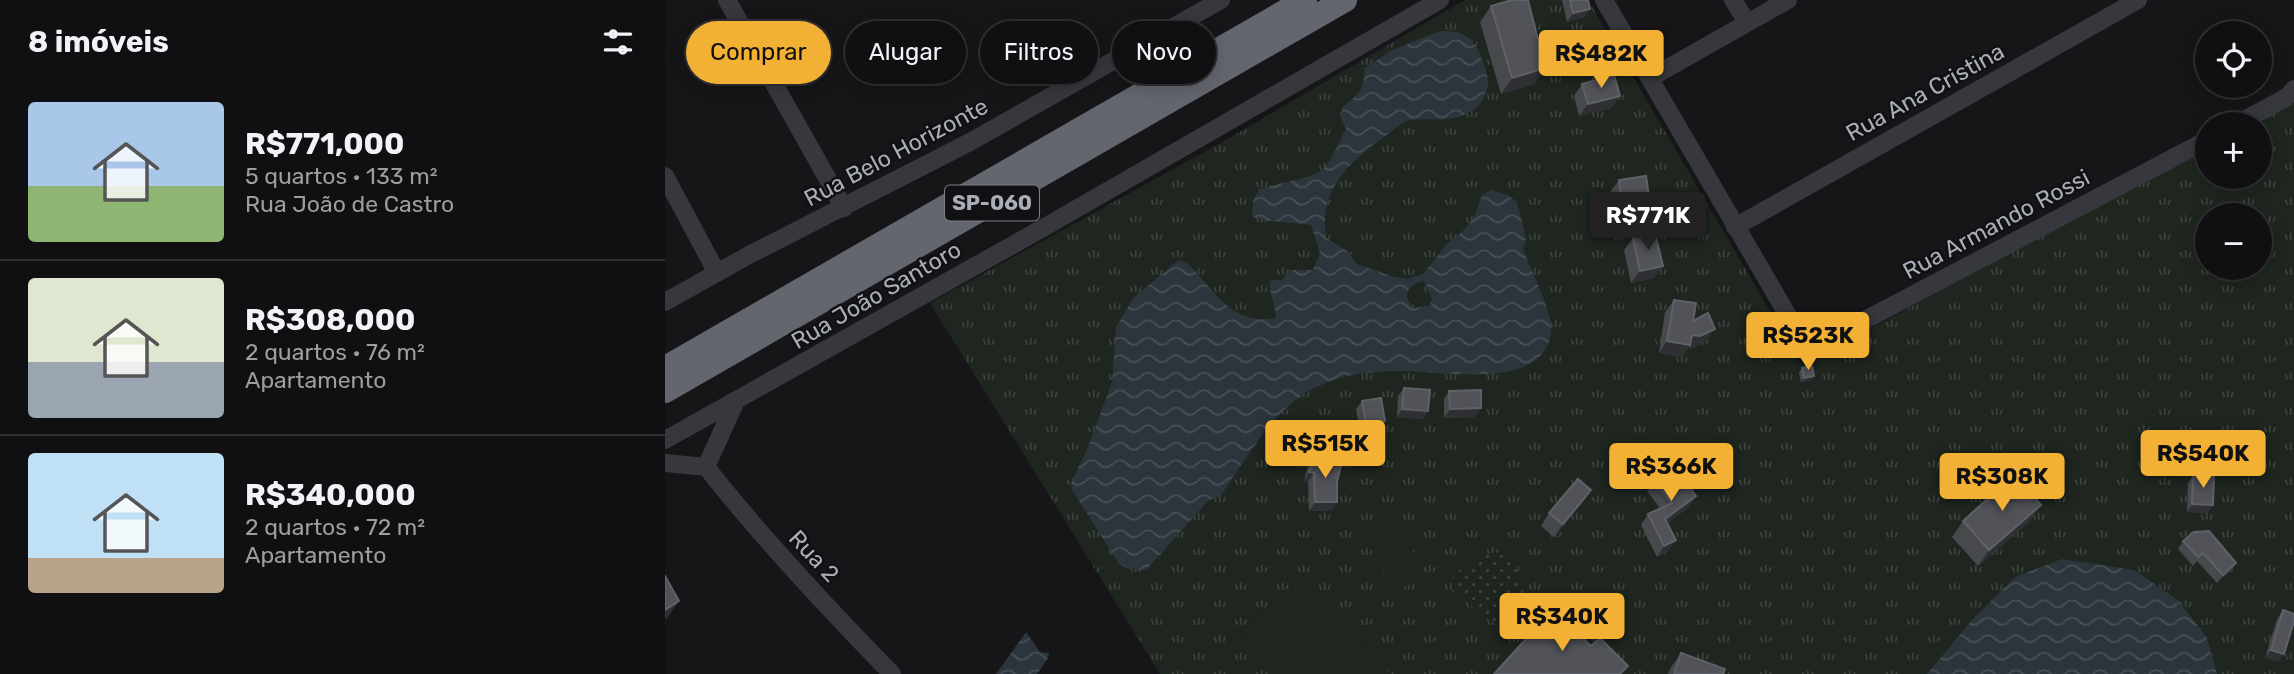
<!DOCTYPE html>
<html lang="pt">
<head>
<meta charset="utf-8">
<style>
  :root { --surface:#101012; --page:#19191b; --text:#f1f3f6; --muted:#9c9d9f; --line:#303032; --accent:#f2b134 }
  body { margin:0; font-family:Rubik,sans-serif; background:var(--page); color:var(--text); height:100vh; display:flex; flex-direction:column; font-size:26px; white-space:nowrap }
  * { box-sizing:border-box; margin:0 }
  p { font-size:23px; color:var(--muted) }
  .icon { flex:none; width:38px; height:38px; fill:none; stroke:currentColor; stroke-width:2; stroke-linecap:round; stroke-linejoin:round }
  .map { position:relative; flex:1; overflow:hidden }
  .drawer { display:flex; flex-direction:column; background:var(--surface); width:665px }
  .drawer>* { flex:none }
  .banner { position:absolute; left:21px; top:21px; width:665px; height:63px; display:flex; gap:14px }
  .fabs { position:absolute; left:1530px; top:21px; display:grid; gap:14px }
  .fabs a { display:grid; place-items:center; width:77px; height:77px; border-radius:50%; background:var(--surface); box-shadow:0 4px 18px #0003,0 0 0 2px var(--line); font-size:35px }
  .price { position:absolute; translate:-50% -60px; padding:0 16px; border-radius:7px; background:var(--accent); color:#111; font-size:23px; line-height:46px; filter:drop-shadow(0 2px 4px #0008) }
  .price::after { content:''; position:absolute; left:50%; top:42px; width:21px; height:16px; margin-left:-10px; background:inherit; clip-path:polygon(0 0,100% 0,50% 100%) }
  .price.current { background:#222; color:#fff }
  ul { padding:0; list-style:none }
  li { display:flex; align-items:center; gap:21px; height:175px; padding:0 28px }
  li+li { border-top:2px solid var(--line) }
  li span { display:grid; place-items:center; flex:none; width:196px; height:140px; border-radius:7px; color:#555 }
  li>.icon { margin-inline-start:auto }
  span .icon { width:84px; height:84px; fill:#fffc; stroke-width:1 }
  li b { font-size:30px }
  h2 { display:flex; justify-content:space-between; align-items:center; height:84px; padding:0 28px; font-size:30px }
  .chip { padding:0 24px; border-radius:32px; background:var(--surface); box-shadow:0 4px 18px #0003,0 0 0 2px var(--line); font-size:24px; line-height:63px }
  .chip.current { background:var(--accent); color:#111 }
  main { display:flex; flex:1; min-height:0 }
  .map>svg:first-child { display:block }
  .grass { fill:url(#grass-tufts); fill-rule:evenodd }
  .park { fill:url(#park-dots) }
  .pitch { fill:#1e261f }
  .water { fill:url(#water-waves); fill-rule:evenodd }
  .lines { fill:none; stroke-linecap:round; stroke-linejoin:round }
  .minor { stroke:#37383d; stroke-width:18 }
  .highway { stroke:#63666e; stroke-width:24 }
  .wall { fill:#47494d }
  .shaded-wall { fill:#2f3033 }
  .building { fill:#525359; stroke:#5f6168; stroke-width:2 }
  .labels { text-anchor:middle; stroke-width:5; stroke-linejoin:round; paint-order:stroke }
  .shield { fill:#111113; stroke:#7b7e86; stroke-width:2 }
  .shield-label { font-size:21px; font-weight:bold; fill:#a8adb8 }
  .street-label { font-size:23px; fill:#a8adb8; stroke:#111113 }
</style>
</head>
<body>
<main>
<section class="drawer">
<h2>8 imóveis<svg class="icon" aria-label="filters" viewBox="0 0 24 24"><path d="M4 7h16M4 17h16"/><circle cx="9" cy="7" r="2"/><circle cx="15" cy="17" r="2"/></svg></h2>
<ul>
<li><span style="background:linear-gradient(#a9c7e8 60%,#8fb573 0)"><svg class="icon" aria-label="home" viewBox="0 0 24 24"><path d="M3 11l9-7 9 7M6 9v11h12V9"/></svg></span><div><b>R$771,000</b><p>5 quartos · 133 m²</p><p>Rua João de Castro</p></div></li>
<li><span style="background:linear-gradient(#dfe7d0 60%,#9aa5b1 0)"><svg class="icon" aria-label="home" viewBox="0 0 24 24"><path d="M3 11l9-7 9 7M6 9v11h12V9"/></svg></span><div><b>R$308,000</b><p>2 quartos · 76 m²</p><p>Apartamento</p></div></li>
<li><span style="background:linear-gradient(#bfe0f5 75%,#b9a48a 0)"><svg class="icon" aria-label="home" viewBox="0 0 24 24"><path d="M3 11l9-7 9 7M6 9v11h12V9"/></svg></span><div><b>R$340,000</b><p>2 quartos · 72 m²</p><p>Apartamento</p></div></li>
</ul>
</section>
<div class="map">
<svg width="1629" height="674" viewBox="0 0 1629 674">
  <defs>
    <pattern id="grass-tufts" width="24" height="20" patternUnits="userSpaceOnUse" patternTransform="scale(1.75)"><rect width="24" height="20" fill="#1e261f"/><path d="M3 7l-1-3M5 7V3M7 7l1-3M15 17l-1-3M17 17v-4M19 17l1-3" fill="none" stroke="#3c433d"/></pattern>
    <pattern id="park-dots" width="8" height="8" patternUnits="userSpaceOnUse" patternTransform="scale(1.75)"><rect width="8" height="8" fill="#1e261f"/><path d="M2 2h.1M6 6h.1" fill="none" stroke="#3c433d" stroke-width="1.8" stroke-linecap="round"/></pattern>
    <pattern id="water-waves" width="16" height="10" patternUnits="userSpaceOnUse" patternTransform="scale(1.75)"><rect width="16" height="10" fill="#2c353c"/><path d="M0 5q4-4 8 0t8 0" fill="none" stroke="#485056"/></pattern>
  </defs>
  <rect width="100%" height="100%" fill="#161618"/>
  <path class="grass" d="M800 0H923L1136 364 1147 360 1542 147V177H1594V124H1584L1625 102 1629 104V674H495L265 303 561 140ZM1542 215H1594V268H1542Z"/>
  <path class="park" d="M846 551 864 608 834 626 787 591 789 574 820 554Z"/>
  <path class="pitch" d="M729 518 761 576 730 592 699 535Z
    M638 575 725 674H612L574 630Z"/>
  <path class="water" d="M775 31C787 31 795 31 805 39 812 44 824 73 823 83 823 89 817 103 812 107 791 125 770 117 745 120 737 121 726 132 719 137 684 162 653 191 661 238L682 251 692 264 726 276 742 279 758 274 782 244 799 230 809 217 817 195 826 190 842 195 852 202 861 239 858 249C864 264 885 310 886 324 889 395 774 370 733 371 716 371 684 374 669 380 658 384 645 389 636 396 602 420 580 461 556 495L543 501 481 570 464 569 454 564 407 490 406 483 423 447 447 382 451 327 469 297 514 260C525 263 530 271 538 280 558 305 577 324 611 318 610 304 604 294 605 280H617L624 270H648L655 253 646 225C631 223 596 222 587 216L588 201 594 189C609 184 649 178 658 169 668 159 674 141 681 129L676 120 677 108C694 92 698 94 700 68L727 50ZM759 281 767 299 765 305 751 308C734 297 743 284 759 281Z
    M1397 559 1469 570 1513 600 1542 638 1552 674H1262L1308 619 1350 577Z
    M361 632 375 652 384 653 383 658 372 674H331Z"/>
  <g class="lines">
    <path class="minor" d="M62 0 179 208
      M939 0 1143 350 1542 140
      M1068 0 1082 22
      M985 78 1123 0
      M1572 124 1622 97 1629 89
      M0 176 52 273
      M1070 227 1473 0
      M0 302 84 255 305 142 556 0
      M0 440 385 224 775 0
      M0 463 41 467
      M41 467C99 540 162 607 227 674
      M41 467 70 403"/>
    <path class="highway" d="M0 368 640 0
      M0 391 680 0"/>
  </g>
  <path class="wall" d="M897 0H923L920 17 902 22Z
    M826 6 880 68 869 84 836 94 815 22Z
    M917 84 955 96 946 108 914 116 909 96Z
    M954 180 985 204 977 217 949 221 945 192Z
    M968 238 989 278 966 283 959 250Z
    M1009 300 1028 321 1041 341 1026 349 1023 348 1017 357 994 353 1000 312Z
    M1137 368 1149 376 1146 380 1136 382 1134 373Z
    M739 388 763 411 757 419 732 417 733 396Z
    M784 391 810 417 779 418V399Z
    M697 401 714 429 695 433 691 409Z
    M649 457 672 482 667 510 644 511 643 482 639 481 643 465Z
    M1528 475 1543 513 1522 512 1523 483Z
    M990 481 1031 496 1024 507 1002 523 1011 540 1003 551 992 557 976 525 983 514 995 508 982 491Z
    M926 490 918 502 889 537 876 526 884 513Z
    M1298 521H1365L1313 566 1287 537Z
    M1518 541 1571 563 1566 571 1552 583 1532 561 1528 566 1513 549Z
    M1618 610 1614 662 1600 658 1612 619Z
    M1016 653 1058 674H1003L1005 669Z"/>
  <path class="shaded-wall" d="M925 9 920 17 902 22 908 13Z
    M880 68 869 84 836 94 847 78Z
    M955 96 946 108 914 116 923 104Z
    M985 204 977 217 949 221 958 208Z
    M998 266 989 278 966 283 975 271Z
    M1050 329 1041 341 1026 349 1023 348 1017 357 994 353 1002 341Z
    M1149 376 1146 380 1136 382 1139 378Z
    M816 408 810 417 779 418 785 409Z
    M737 409 763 411 757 419 732 417Z
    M720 421 714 429 695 433 701 424Z
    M644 472 649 473 643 482 639 481Z
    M926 490 918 502 889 537 898 524Z
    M1031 496 1024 507 993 530 1000 519Z
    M650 502H672L667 510 644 511Z
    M1527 504 1548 505 1543 513 1522 512Z
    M1376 505 1365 521 1313 566 1324 550Z
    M1011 540 1003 551 992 557 999 546Z
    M1571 563 1566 571 1552 583 1558 575Z
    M14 601 3 617 0 619V610Z
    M1606 650 1619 654 1614 662 1600 658Z"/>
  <path class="building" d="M847 0H863L880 68 847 78 826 6Z
    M905 0H923L925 9 908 13Z
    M949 75 955 96 923 104 917 84Z
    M981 176 985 204 958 208 954 180Z
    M990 233 998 266 975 271 968 238Z
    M1009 300 1031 303 1028 321 1043 313 1050 329 1035 336 1027 335 1025 345 1002 341Z
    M1147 366 1149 376 1139 378 1137 368Z
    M739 388 765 390 763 411 737 409Z
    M816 390V408L785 409 784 391Z
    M716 398 720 421 701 424 697 401Z
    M649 457 676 465 672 482V502H650L649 473 644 472Z
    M1009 466 1031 496 1000 519 1011 540 999 546 983 514 1007 503 990 481Z
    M1349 475 1376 505 1324 550 1298 521Z
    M1528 475 1549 476 1548 505 1527 504Z
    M913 479 926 490 898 524 884 513Z
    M1544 531 1571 563 1558 575 1538 553 1533 557 1518 541 1529 532Z
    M0 576 14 601 0 610Z
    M1618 610 1629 614V621L1619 654 1606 650Z
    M899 612 908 629 926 646 935 638 963 666 955 674H829L873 626Z
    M1016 653 1060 669 1058 674H1009Z"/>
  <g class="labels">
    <rect class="shield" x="280" y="185.5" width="94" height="35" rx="5"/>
    <g class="shield-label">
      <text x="327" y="210">SP-060</text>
    </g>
    <g class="street-label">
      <text transform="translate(1260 92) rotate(-29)" y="8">Rua Ana Cristina</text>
      <text transform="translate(231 152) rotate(-28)" y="8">Rua Belo Horizonte</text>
      <text transform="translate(1331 224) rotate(-28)" y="8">Rua Armando Rossi</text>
      <text transform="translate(211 295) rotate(-30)" y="8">Rua João Santoro</text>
      <text transform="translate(149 556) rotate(47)" y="8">Rua 2</text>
    </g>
  </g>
</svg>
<div class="fabs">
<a><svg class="icon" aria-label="locate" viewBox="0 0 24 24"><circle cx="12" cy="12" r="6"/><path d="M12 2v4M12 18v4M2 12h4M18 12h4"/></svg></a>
<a>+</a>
<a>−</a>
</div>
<b class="price" style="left:936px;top:90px">R$482K</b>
<b class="price current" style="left:983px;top:252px">R$771K</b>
<b class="price" style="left:1143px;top:372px">R$523K</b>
<b class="price" style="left:660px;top:480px">R$515K</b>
<b class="price" style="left:1538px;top:490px">R$540K</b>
<b class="price" style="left:1006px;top:503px">R$366K</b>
<b class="price" style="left:1337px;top:513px">R$308K</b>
<b class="price" style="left:897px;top:653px">R$340K</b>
<div class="banner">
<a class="chip current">Comprar</a>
<a class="chip">Alugar</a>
<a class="chip">Filtros</a>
<a class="chip">Novo</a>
</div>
</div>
</main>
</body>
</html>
